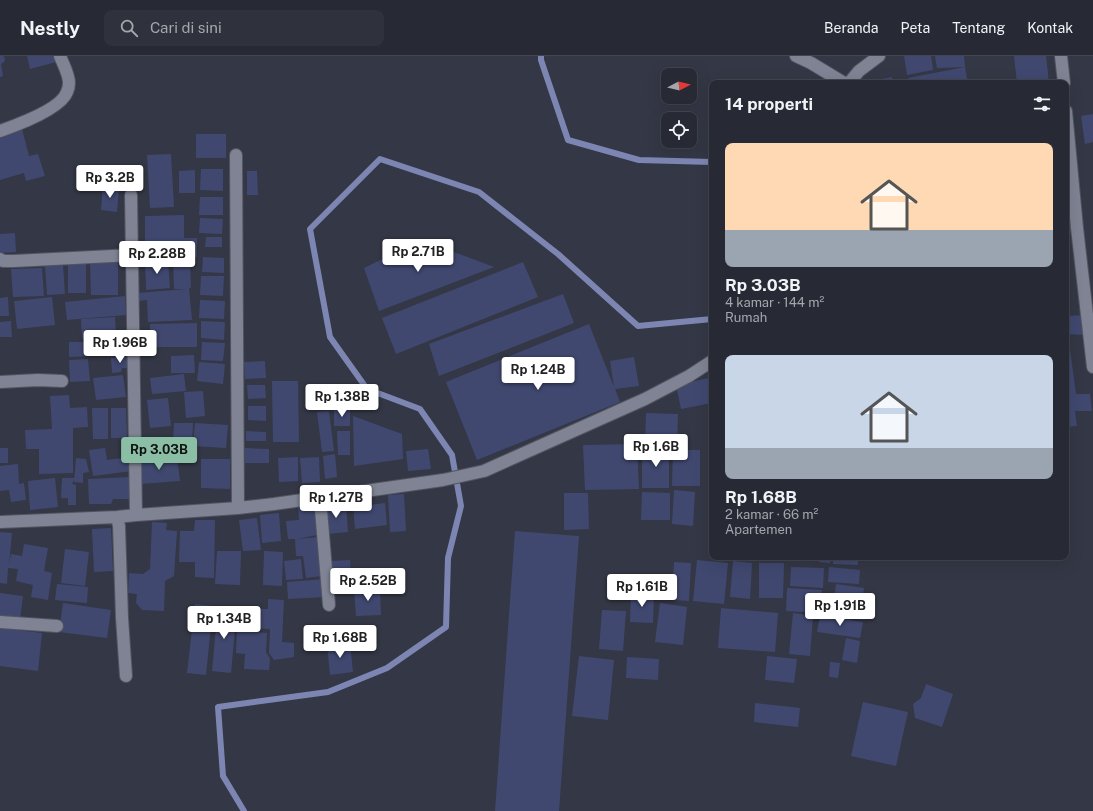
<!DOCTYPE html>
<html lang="id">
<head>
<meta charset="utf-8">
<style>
  :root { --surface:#272934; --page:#2f313c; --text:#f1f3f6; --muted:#a4a6ac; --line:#43454f; --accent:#8abfa5 }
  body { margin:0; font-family:"Public Sans",sans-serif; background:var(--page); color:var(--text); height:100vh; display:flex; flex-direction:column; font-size:15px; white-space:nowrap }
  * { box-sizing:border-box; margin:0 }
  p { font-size:13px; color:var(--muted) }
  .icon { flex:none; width:22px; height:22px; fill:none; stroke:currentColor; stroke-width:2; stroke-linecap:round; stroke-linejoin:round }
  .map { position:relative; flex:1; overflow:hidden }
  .sheet { position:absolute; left:709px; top:24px; width:360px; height:480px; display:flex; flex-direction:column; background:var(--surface); border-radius:8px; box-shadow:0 4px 16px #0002,0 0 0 1px var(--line) }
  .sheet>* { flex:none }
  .needle { width:26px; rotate:83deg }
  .fabs { position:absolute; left:661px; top:12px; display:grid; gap:8px }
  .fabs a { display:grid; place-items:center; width:36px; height:36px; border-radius:8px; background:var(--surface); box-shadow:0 4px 16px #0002,0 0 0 1px var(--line); font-size:20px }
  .price { position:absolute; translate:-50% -34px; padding:0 9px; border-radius:4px; background:#fff; color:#222; font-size:13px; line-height:26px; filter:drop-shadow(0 1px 2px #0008) }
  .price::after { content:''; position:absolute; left:50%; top:24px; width:12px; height:9px; margin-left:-6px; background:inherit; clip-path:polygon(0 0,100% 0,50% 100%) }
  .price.active { background:var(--accent); color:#111 }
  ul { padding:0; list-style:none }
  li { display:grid; align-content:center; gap:8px; height:212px; padding:0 16px }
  li span { display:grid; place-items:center; height:124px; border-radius:8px; color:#555 }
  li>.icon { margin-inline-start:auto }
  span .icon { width:72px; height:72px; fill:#fffc; stroke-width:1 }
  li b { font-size:17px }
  h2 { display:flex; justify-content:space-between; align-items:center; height:48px; padding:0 16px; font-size:17px }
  header { display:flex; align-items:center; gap:24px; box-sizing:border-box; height:56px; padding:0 20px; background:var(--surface); border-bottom:1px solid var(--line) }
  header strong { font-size:19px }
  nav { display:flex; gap:22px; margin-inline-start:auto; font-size:14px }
  .search { width:280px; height:36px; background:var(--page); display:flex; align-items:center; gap:10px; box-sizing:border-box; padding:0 14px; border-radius:8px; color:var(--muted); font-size:15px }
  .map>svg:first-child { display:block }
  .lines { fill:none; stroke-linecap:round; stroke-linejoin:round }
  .stream { stroke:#7d86b2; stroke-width:6 }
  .building { fill:#414870 }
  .minor-casing { stroke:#525460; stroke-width:14 }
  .minor { stroke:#7f8393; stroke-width:12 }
</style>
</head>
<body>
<header>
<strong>Nestly</strong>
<div class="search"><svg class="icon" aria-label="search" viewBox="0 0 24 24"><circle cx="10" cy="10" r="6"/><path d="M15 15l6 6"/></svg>Cari di sini</div>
<nav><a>Beranda</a><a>Peta</a><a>Tentang</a><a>Kontak</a></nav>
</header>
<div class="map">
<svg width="1093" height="755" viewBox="0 0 1093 755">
  <rect width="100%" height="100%" fill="#343745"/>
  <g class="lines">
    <path class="stream" d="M541 0V4L568 84 639 104 712 106
      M244 755 223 720 218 651 328 636 387 612 446 571 448 502 461 450 452 399 420 353 367 333 330 281 310 173 380 103 479 136 558 198 638 270 712 263"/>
  </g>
  <path class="building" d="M0 0H4L5 5 1 8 3 20 0 21Z
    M27 0H54L56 6 30 13Z
    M904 0H931L933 14 907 19Z
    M935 0H964L965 11 937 12Z
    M1014 0H1046L1049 27H1017Z
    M965 11 968 27H909L908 22Z
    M892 21 893 27H866V26Z
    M1093 58V86L1085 88 1081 60Z
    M22 73 29 100 38 98 45 120 26 125 24 117 0 124V80Z
    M196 78H226V102H196Z
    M171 98 174 151 150 152 147 99Z
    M201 113H223V135L200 134Z
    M195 114V137H179V115Z
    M247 115H257L258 139H247Z
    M103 130 119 133 117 156 101 154Z
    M200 141H223V159H199Z
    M184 159V182H197V201L182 202V187L145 188V160Z
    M200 162 223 163 222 178 199 177Z
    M15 177 16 196 0 197V178Z
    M206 181H222V191H205Z
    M422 184 494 211 379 255 364 212Z
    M203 201 224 202V217L202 216Z
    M190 203 191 232H189L192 264 148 266 147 244 138 245 137 237 187 233H174L173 204Z
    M168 204 170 232 146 234 145 205Z
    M68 205H86V237H68Z
    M90 206H118V239H91Z
    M523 206 538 241 396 298 382 262Z
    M63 209 65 238 47 239 45 210Z
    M42 212 44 240 13 241 11 213Z
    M201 220H224L223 240 200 239Z
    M563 238 574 267 439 320 429 288Z
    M125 240 126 259 67 264 65 246Z
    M8 241 9 260H0V242Z
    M52 241 55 269 17 273 14 245Z
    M200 244 225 245 224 263 199 262Z
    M1066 250H1067L1068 260 1083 259 1084 279 1068 278 1076 338H1090L1092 355H1075L1077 370 1066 371Z
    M115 261 116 281 82 283 81 263Z
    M11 265 12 281H0V266Z
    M201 265 225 266 224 284 201 282Z
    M197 267V291H150V268Z
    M589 268 614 331 610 305 634 301 639 330 615 333 620 346 477 404 446 326Z
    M69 286H91V300L69 301Z
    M202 286 225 287 223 305 201 304Z
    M194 299 195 317H171V300Z
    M129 301 130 312H122L121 316 112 317 111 302Z
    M88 303 90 325 70 326 69 304Z
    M265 305 266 322 245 323 244 306Z
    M199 306 225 308 223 328 197 325Z
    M184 318 186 335 152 338 150 322Z
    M123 319 126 341 96 344 93 322Z
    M709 322 712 336V347L681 353 676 329Z
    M272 325H298L299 386H273Z
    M247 329H265L266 342 248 343Z
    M203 335 205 360 186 362 184 336Z
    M69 339 70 352 87 351 88 371 73 372V417L39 418V393H26L25 374 52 373 50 340Z
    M168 342 171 370 150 372 147 344Z
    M248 350H266V365L248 364Z
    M92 352H108V383H93Z
    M111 352H126L127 382H111Z
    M334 353H350V370H334Z
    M329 355 334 395 322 396 317 356Z
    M646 357 678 358 677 389 645 388Z
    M353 360 402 378 403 403 354 410Z
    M174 367H193L192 389 173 388Z
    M195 367 228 369 226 392 193 390Z
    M246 375 266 376V385H246Z
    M337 375H350V399H338Z
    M637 388 639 433 585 434 583 389Z
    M0 392H8V407H0Z
    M105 392 107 404 129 401 132 415 93 420 89 394Z
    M245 392 269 393V407H245Z
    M428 393 431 413 408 415 406 395Z
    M642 393H669V432H642Z
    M673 394H700V430H672Z
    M335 398 337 421 325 423 323 400Z
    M177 401 180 425 140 428 139 406Z
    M298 401V425L279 426 278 402Z
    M319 401 320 426 302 427 300 402Z
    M76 402 86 403 89 416 83 417V427L74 426Z
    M201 403H230V433L201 432Z
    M18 408 19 428 24 427 26 444 11 446 9 434 0 435V410Z
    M131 421 132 443H113L111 448H89L88 423Z
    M55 422 58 451 30 454 28 425Z
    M62 422H75L72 428 76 429V449H68V442H61Z
    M674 434 695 436 693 470 672 468Z
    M642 436 670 437V464H641Z
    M564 437H588L589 473 564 474Z
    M404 438 406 475 390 476 388 439Z
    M385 447 387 469 355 473 353 451Z
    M346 448 348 476 327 478 324 450Z
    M314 449 317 479 297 483 318 481 322 520 306 522 303 500H296L295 483H288L286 465 299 464 298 451Z
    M279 457 281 485 262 487 260 459Z
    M257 462 261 494 243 495 239 464Z
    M195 464H215L214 522 195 521V506H179L180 475H194Z
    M152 466 167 467 166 474 177 475 174 520 165 525 164 555 142 554 136 547 137 538 128 537 129 517 143 518 150 513Z
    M111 472 113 515 94 516 92 473Z
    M515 475 579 480 559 755H495Z
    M0 476 12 477 9 509 11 498 22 500 24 488 48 492 44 515 52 517 48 544 31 541 33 529 16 525 18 513 8 512 7 528 0 527Z
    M65 493 89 496 85 530 61 527Z
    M217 495H241L240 529 215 528Z
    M264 495 283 496 282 530 263 529Z
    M721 501H750V503L721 502Z
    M820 501H831L830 507 819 506Z
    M833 501H858V509L833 508Z
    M301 503 303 523 286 524 284 505Z
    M350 504 352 535 332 536 330 505Z
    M697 504 728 507 724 548 693 545Z
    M733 505 752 507 750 543 730 541Z
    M674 506 691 507 689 545 672 544Z
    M759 507H784L783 542H759Z
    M791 511 824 512 823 532 790 530Z
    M829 511 860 514 859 528 828 526Z
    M324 523 325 541 288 543 287 526Z
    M57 528 88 531 87 547 55 544Z
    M836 528 864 532 862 547 834 543Z
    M787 532 822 534 820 557 786 555Z
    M380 533 381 559 356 560 354 534Z
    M631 536 654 537 653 567 630 566Z
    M0 537 23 540 20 563 0 560Z
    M268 543 284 544 282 586 294 587V601L274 604 269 597 270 573 245 572 246 553H268Z
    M830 546 866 550 865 564 828 559Z
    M63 547 111 554 107 582 59 576Z
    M660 547 687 551 683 589 655 586Z
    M195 548 213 550 206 619 187 617Z
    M218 550 237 552 231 617 212 615Z
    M721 552 778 557 775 596 718 592Z
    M602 554 626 555 623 595 599 593Z
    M793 557 813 560 810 600 789 598Z
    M820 560 863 566 860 582 817 576Z
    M0 572 42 577 38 615 0 610Z
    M237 575 267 577 266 596 270 603 269 614 244 613 245 598 236 597Z
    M846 582 860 585 857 607 842 604Z
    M350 587 353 616 330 619 327 589Z
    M579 600 614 604 608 664 572 660Z
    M767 600 797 603 794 627 765 624Z
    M627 601 659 603 658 624 626 622Z
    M830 606 840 607 838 622 829 621Z
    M926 628 953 638 942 671 915 662 913 648 921 642Z
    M863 646 908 656 896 710 851 700Z
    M755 647 800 652 798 671 754 666Z"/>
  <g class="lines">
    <defs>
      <path id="minor" d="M796 0 811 7 844 27
        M1061 0 1064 27
        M849 27 859 15 879 0
        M1066 55 1077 172 1093 311
        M0 75C17 69 61 53 67 36 68 34 69 30 69 27 69 18 63 8 60 0
        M236 99 238 452
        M131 139 136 459
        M0 203 3 205H14L132 199
        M0 326 38 324 62 325
        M320 442 329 549
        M117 461 119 470 122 562 126 620
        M0 466 117 461 136 459 238 452 274 448 443 424 484 415 645 343 689 320 712 305
        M0 566 57 570"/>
    </defs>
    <use href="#minor" class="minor-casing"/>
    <use href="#minor" class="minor"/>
  </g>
</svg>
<div class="fabs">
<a><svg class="needle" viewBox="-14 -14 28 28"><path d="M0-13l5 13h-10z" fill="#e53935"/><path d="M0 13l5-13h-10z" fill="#a4a6ac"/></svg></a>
<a><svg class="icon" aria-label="locate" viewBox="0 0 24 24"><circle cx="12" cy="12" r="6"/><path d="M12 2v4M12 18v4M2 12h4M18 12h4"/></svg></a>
</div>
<b class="price" style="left:110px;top:143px">Rp 3.2B</b>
<b class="price" style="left:418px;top:217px">Rp 2.71B</b>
<b class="price" style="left:157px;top:219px">Rp 2.28B</b>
<b class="price" style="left:120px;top:308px">Rp 1.96B</b>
<b class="price" style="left:538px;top:335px">Rp 1.24B</b>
<b class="price" style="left:342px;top:362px">Rp 1.38B</b>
<b class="price" style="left:656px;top:412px">Rp 1.6B</b>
<b class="price active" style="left:159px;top:415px">Rp 3.03B</b>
<b class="price" style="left:336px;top:463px">Rp 1.27B</b>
<b class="price" style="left:368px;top:546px">Rp 2.52B</b>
<b class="price" style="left:642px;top:552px">Rp 1.61B</b>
<b class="price" style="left:840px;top:571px">Rp 1.91B</b>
<b class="price" style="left:224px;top:584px">Rp 1.34B</b>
<b class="price" style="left:340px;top:603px">Rp 1.68B</b>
<section class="sheet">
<h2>14 properti<svg class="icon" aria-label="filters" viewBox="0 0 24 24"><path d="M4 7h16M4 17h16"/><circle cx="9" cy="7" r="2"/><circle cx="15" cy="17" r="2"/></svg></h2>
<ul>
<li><span style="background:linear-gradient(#ffd9b3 70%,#9aa5b1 0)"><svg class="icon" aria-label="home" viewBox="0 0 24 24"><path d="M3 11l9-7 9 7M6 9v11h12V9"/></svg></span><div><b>Rp 3.03B</b><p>4 kamar · 144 m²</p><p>Rumah</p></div></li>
<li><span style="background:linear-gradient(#c9d6e8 75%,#9aa5b1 0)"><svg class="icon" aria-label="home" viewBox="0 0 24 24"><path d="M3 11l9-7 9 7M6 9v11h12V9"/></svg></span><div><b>Rp 1.68B</b><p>2 kamar · 66 m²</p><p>Apartemen</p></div></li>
</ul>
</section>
</div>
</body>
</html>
